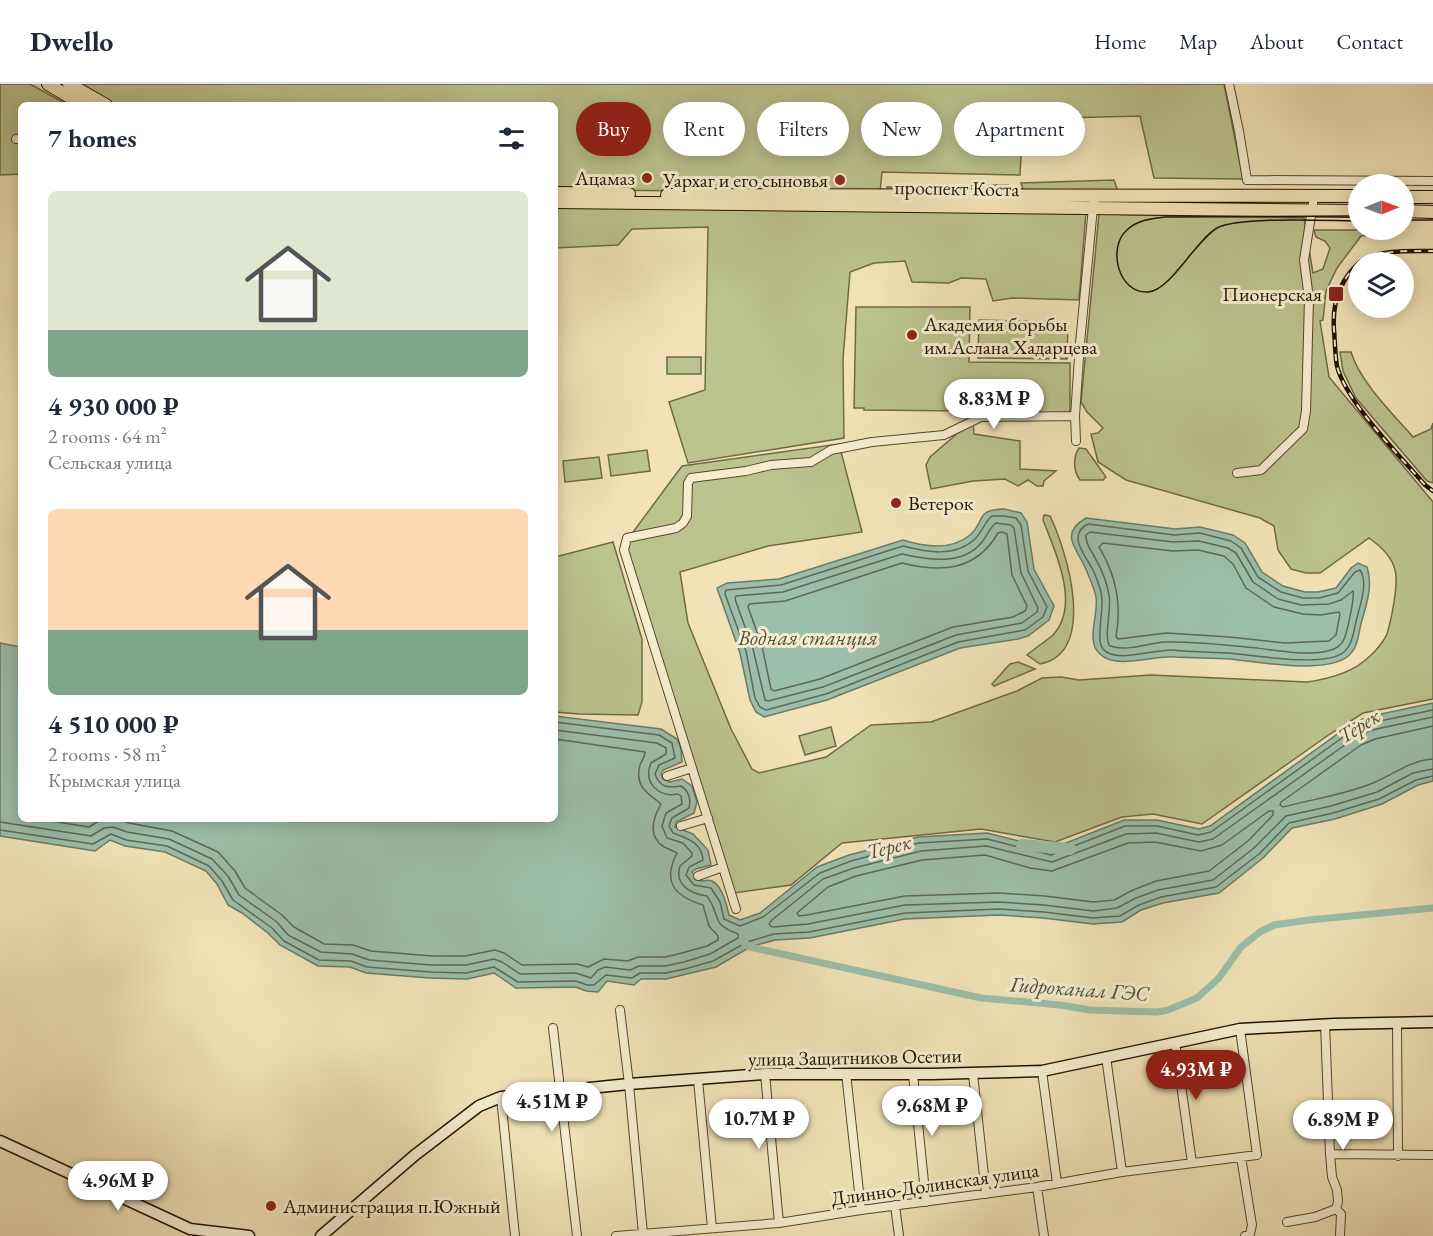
<!DOCTYPE html>
<html lang="en">
<head>
<meta charset="utf-8">
<style>
  :root { --surface:#fff; --page:#f2f2f3; --text:#1f2937; --muted:#747a83; --line:#e0e1e3; --accent:#8f2418 }
  body { margin:0; font-family:"EB Garamond",serif; background:var(--page); color:var(--text); height:100vh; display:flex; flex-direction:column; font-size:22px; white-space:nowrap }
  * { box-sizing:border-box; margin:0 }
  p { font-size:20px; color:var(--muted) }
  .icon { flex:none; width:33px; height:33px; fill:none; stroke:currentColor; stroke-width:2; stroke-linecap:round; stroke-linejoin:round }
  .map { position:relative; flex:1; overflow:hidden }
  .details { position:absolute; left:18px; top:18px; width:540px; height:720px; display:flex; flex-direction:column; background:var(--surface); border-radius:9px; box-shadow:0 3px 15px #0003 }
  .details>* { flex:none }
  .hud { position:absolute; left:576px; top:18px; width:570px; height:54px; display:flex; gap:12px }
  .needle { width:39px; rotate:89deg }
  .buttons { position:absolute; left:1348px; top:90px; display:grid; gap:12px }
  .buttons a { display:grid; place-items:center; width:66px; height:66px; border-radius:50%; background:var(--surface); box-shadow:0 3px 15px #0003; font-size:30px }
  .price { position:absolute; translate:-50% -51px; padding:0 14px; border-radius:21px; background:#fff; color:#222; font-size:20px; line-height:39px; filter:drop-shadow(0 2px 3px #0008) }
  .price::after { content:''; position:absolute; left:50%; top:36px; width:18px; height:14px; margin-left:-9px; background:inherit; clip-path:polygon(0 0,100% 0,50% 100%) }
  .price.selected { background:var(--accent); color:#fff }
  ul { padding:0; list-style:none }
  li { display:grid; align-content:center; gap:12px; height:318px; padding:0 30px }
  li span { display:grid; place-items:center; height:186px; border-radius:9px; color:#555 }
  li>.icon { margin-inline-start:auto }
  span .icon { width:108px; height:108px; fill:#fffc; stroke-width:1 }
  li b { font-size:26px }
  h2 { display:flex; justify-content:space-between; align-items:center; height:72px; padding:0 30px; font-size:26px }
  .pill { padding:0 21px; border-radius:27px; background:var(--surface); box-shadow:0 3px 15px #0003; font-size:21px; line-height:54px }
  .pill.selected { background:var(--accent); color:#fff }
  header { display:flex; align-items:center; gap:36px; box-sizing:border-box; height:84px; padding:0 30px; background:var(--surface); border-bottom:2px solid var(--line) }
  header strong { font-size:28px }
  nav { display:flex; gap:33px; margin-inline-start:auto; font-size:21px }
  .map>svg:first-child { display:block }
  .green { fill:#bbc38e; stroke:#6e6a48; stroke-width:1.5 }
  .water { fill:#9bbfaa; stroke:#6b7a66; stroke-width:1.5 }
  .lines { fill:none; stroke-linecap:round; stroke-linejoin:round }
  .shore { stroke:#5e6856; stroke-width:1.5 }
  .canal { stroke:#9bbfaa; stroke-width:7 }
  .river { stroke:#9bbfaa; stroke-width:12 }
  .street-casing { stroke:#56462e; stroke-width:10 }
  .secondary-casing { stroke:#221201; stroke-width:13 }
  .primary-casing { stroke:#221201; stroke-width:14 }
  .street { stroke:#f6edd0; stroke-width:8 }
  .secondary { stroke:#f6edd0; stroke-width:10 }
  .primary { stroke:#f1e3b7; stroke-width:12 }
  .tram { stroke:#221201; stroke-width:1.5 }
  .rail-casing { stroke:#221201; stroke-width:4.5 }
  .rail { stroke:#f6edd0; stroke-width:2; stroke-dasharray:7; stroke-linecap:butt }
  .poi-dot { fill:#8f2418; stroke:#f6edd0; stroke-width:2 }
  .labels { text-anchor:middle; stroke-width:6; stroke-linejoin:round; paint-order:stroke }
  .poi-label { font-size:20px; fill:#221201; stroke:#f6edd0; text-anchor:end }
  .street-label { font-size:20px; fill:#221201; stroke:#f6edd0 }
  .water-label { font-size:21px; font-style:italic; fill:#4c4f3c; stroke:#f6edd0 }
</style>
</head>
<body>
<header>
<strong>Dwello</strong>
<nav><a>Home</a><a>Map</a><a>About</a><a>Contact</a></nav>
</header>
<div class="map">
<svg width="1433" height="1152" viewBox="0 0 1433 1152">
  <rect width="100%" height="100%" fill="#f1e3b7"/>
  <filter id="stains"><feTurbulence type="fractalNoise" baseFrequency=".00333" numOctaves="4"/><feColorMatrix values="0 0 0 0 .2 0 0 0 0 .09 0 0 0 0 .02 0 0 0 .5 -.17"/></filter>
  <radialGradient id="worn" r=".72"><stop offset=".6" stop-color="#630" stop-opacity="0"/><stop offset="1" stop-color="#630" stop-opacity=".3"/></radialGradient>
  <path class="green" d="M0 0H30L68 21H21V90L0 91Z
    M78 0H1224L1243 95 1154 94 1140 32 1023 35 1020 91 882 88 880 108 555 106V21H117Z
    M1114 96 1117 105 1116 108H1024L1021 99Z
    M1005 101H1008V108L887 106V103Z
    M555 123 1086 127 1079 216 1012 214 993 217 986 195 961 194 949 199 912 198 905 177 874 179 850 188 843 275 844 354 688 379 669 318 705 306 708 143 632 145 618 161 555 164Z
    M1099 130 1304 134 1313 189 1323 185 1330 164 1325 157 1316 153 1314 146H1373V151L1361 152 1337 184 1326 207 1323 236 1320 237 1329 293 1433 418V615L1363 629 1330 650 1202 740 1153 730 1122 733 1055 758 981 745 842 759 791 801 734 809 625 459 682 382 839 360 862 448 768 462 680 488 688 539 731 645 752 685 759 689 826 673 871 641 931 638 1017 607 1042 594 1061 593 1079 596 1151 591 1307 598C1329 595 1354 588 1370 572 1376 567 1384 557 1387 550 1391 537 1399 499 1395 486 1392 473 1379 461 1369 454L1320 489H1306L1291 485 1278 466 1274 442 1260 434 1126 396 1098 378 1091 350 1098 349 1103 344 1087 328 1081 318Z
    M856 223H970L969 278 1070 279V330L980 329V324H969V327L864 326V324H854Z
    M979 236 1068 238 1067 275 978 274Z
    M1340 268H1351C1360 298 1393 330 1413 353L1431 345 1433 339V399L1427 397 1356 314 1343 287Z
    M667 273H701V290H667Z
    M973 336 974 350 1020 357V385L1056 387 1044 397 1043 402H1037L1028 396 1018 402 1005 395 973 397 931 405 926 381 930 373Z
    M1079 364 1086 365 1106 393 1103 396H1080C1073 387 1073 373 1079 364Z
    M647 366 650 387 611 392 608 371Z
    M599 373 602 394 565 398 563 377Z
    M1044 431 1050 432C1067 467 1098 569 1040 580L1027 571C1035 564 1045 558 1053 551 1081 521 1055 467 1043 436Z
    M613 458 642 555V618L638 631 579 630 555 628V473Z
    M1018 578 1035 585 994 602 992 600 1010 580Z
    M831 643 836 662 805 671 799 652Z"/>
  <path class="water" d="M1004 425 1021 429 1027 438 1034 485 1054 522 1049 536 1028 552 1018 555 960 564 827 616 764 633 756 628 750 616 740 569 717 504 727 499 779 495 903 456C925 463 951 467 970 451 986 437 974 426 1004 425Z
    M1086 434 1175 445 1200 443 1233 451 1245 459 1262 488 1283 502 1305 508H1318L1336 504 1351 484 1358 479 1367 483C1373 500 1367 519 1362 536 1358 549 1359 564 1347 573 1324 590 1258 578 1230 575 1212 574 1193 574 1175 573 1154 571 1116 586 1100 570 1085 557 1099 531 1096 513 1094 503 1089 493 1085 483 1076 463 1059 450 1086 434Z
    M0 559 21 563V735H555V632L661 645 677 655 681 665 682 678 663 686 661 690 663 695 670 698 682 695 692 702 697 718 694 729 676 738 675 743 693 750 708 766 711 781 696 785 692 788 697 796C702 798 708 795 712 797 722 801 727 822 729 831L740 836 760 829 817 783 849 771 918 753 987 749 1051 765 1124 736H1157L1199 745 1210 742 1350 641 1367 633 1433 619V697L1418 701 1382 720 1335 735 1292 744 1263 774 1219 809 1163 819 1141 826 1122 838 1093 840 1043 834 999 831 905 835 810 854 775 856 750 863 716 883 666 895H641L634 901 607 897 598 908 586 907 576 903 516 904 494 889 467 895 430 894 366 889 350 883 318 882 280 861 268 849 242 829 228 821 217 800 206 787 165 768 125 762 110 756 95 767 0 752Z"/>
  <g class="lines">
    <path class="shore" d="M992 432H1004L1016 434 1021 441 1028 487 1047 523 1043 533 1025 546 958 558 826 610 766 626 760 623 755 614 746 567 725 510 726 506 781 501 903 462C927 468 954 474 975 455 982 448 984 439 992 432Z
      M996 439 1011 441 1014 444 1021 489 1038 524 1037 528 1022 539 956 551 823 603 768 617 765 616 753 565 735 515 736 512 783 508 902 470C928 476 963 482 982 458 988 451 989 444 996 439Z
      M1088 440 1174 451 1200 449 1231 457 1241 464 1258 493 1281 508 1303 514H1319L1338 509 1355 488 1360 486C1368 498 1361 518 1358 530 1354 542 1354 559 1344 568 1325 584 1253 571 1228 569 1210 568 1191 568 1173 566 1154 565 1116 580 1103 565 1096 557 1103 528 1102 516 1102 506 1097 495 1093 486 1086 472 1066 451 1088 440Z
      M1002 448 1007 450 1012 491 1027 522 1025 527 1013 533 953 543 820 595 774 607 771 605 762 562 748 523 749 520 785 517 902 479C941 489 976 487 998 449Z
      M1090 448 1173 458 1199 457 1228 464 1236 469 1253 498 1278 515 1301 521 1329 520 1341 516 1353 507C1355 512 1347 549 1344 555 1342 560 1338 563 1334 565 1316 573 1277 567 1257 564 1227 561 1195 557 1165 558 1147 559 1128 568 1110 562 1103 554 1112 524 1109 511 1107 498 1101 484 1094 472 1090 464 1086 461 1086 451Z
      M1103 459 1173 467 1198 466 1224 472 1233 480 1246 504 1274 523 1303 530 1320 531 1339 528 1340 530 1336 551 1329 557 1285 559 1229 553 1166 549 1118 555 1116 552C1122 520 1116 491 1099 463Z
      M1433 633 1372 646 1356 653 1213 755 1199 758 1156 749 1126 750 1052 778 986 762 921 767 854 784 823 795 772 836 769 840 772 843 808 840 905 821 999 818 1044 821 1093 827 1117 824 1136 814 1158 806 1213 796 1254 764 1286 732 1331 722 1377 708 1413 689 1433 685
      M555 638 659 651 672 659 675 674 659 681 655 690C660 704 668 704 681 702 689 707 691 715 689 724L672 734 669 742 673 749C686 754 702 758 703 776L689 783 686 791 694 801 711 804 720 818 724 835 740 842 763 833 820 789 851 777 919 759 987 755 1051 771 1125 742H1157L1198 751 1211 748 1353 646 1370 639 1433 626
      M1433 642 1375 655 1361 661 1281 718 1280 721 1283 723C1313 715 1344 711 1373 699 1393 691 1411 676 1433 675
      M1269 727H1273V731L1248 757 1209 787 1156 797 1133 806 1114 816 1093 818 1045 812 999 809 905 812 807 831 799 832 797 829 828 803 856 792 922 776 985 771 1030 784 1052 787 1128 759 1155 758 1201 767 1222 761Z
      M39 735 89 743 102 735
      M117 735 129 739 172 747 218 768 235 787 245 804 282 831 294 843 324 860 353 861 371 867 432 872H465L495 866 504 869 522 881 577 880 588 883 604 875 628 877 638 873H665L682 869 707 862 718 856V852L709 842 703 821C674 812 662 798 677 769 673 767 669 765 664 763 647 752 653 734 661 720 648 709 634 703 640 681 642 676 645 673 645 668L555 655
      M0 738 91 752 104 744 113 743 127 748 169 755 212 775 228 792 239 811 277 838 288 851 321 868 352 870 369 876 431 881H466L494 875 502 878 520 890 576 889 591 894 598 886 605 883 630 886 639 882H665L684 878 710 870 738 854V850C709 839 722 833 707 812 691 810 674 801 680 782L692 772V769L683 759 667 754 662 742 666 729 682 720 681 712 678 710C658 714 643 698 651 679L666 670V664L657 659 555 646
      M0 746 93 760 111 750 126 756 167 762 209 782 222 797 233 816 272 844 284 857 319 876 351 877 367 883 431 888 466 889 494 883 518 898 576 897 587 901H594L606 891 632 894 640 889H666L685 885 713 877 747 858 774 850 809 848 905 829 999 825 1044 828 1093 834 1120 832 1139 821 1161 813 1216 803 1259 770 1289 739 1333 729 1379 715 1416 696 1433 692"/>
    <path class="canal" d="M744 859 750 863 981 914 1060 921 1090 926 1157 928 1168 926 1197 914 1219 894 1241 863 1260 848 1274 841 1309 836 1433 824"/>
    <path class="river" d="M1022 761 1070 765"/>
    <defs>
      <path id="street" d="M1229 0 1239 47 1247 96 1433 97
        M16 55H21
        M1076 357 1075 332 1080 259 1094 113
        M1237 389 1261 386 1303 345 1306 327 1309 215 1304 176 1314 113
        M667 692 692 684
        M681 742 708 734
        M698 792 723 783
        M736 825 624 466 627 454 676 444 683 439 687 432 688 399 691 394 746 387 771 381 811 378 831 366 872 358 944 351 981 333 1075 332
        M620 926 629 1000 643 1150
        M1397 938 1398 1072
        M553 944 577 1152
        M1175 958 1192 1079
        M1106 973 1122 1088
        M1042 987 1057 1099
        M846 989 861 1126
        M765 990 779 1139
        M913 990 926 1118
        M973 990 986 1110
        M698 996 712 1144
        M501 1013 515 1152
        M1330 1070 1433 1071
        M1241 1073 1252 1141 1250 1150 1245 1152
        M1037 1103 1044 1152
        M895 1121 899 1152
        M1336 1125 1341 1130 1340 1152
        M1287 1138 1315 1133 1336 1125 1338 1118 1337 1106 1332 1093 1330 1070 1325 940
        M616 1152 779 1139 861 1126 1037 1103 1122 1088 1257 1071 1240 945"/>
      <path id="secondary" d="M0 1057 190 1145 249 1152
        M321 1152 415 1071 479 1022 501 1013 629 1000 765 990H932L1042 987 1240 945 1334 940 1433 938"/>
      <path id="primary" d="M48 0 83 21
        M69 0 106 21
        M555 109 629 110
        M667 111 1359 112
        M1404 113H1433
        M555 118 1359 127
        M1404 127 1433 128"/>
    </defs>
    <use href="#street" class="street-casing"/>
    <use href="#secondary" class="secondary-casing"/>
    <use href="#primary" class="primary-casing"/>
    <use href="#street" class="street"/>
    <use href="#secondary" class="secondary"/>
    <use href="#primary" class="primary"/>
    <path class="tram" d="M1359 132 1165 133C1151 135 1137 136 1127 146 1107 163 1118 210 1148 208 1170 207 1195 157 1217 144 1240 132 1330 137 1359 137
      M1404 136H1433"/>
    <defs>
      <path id="rail" d="M1360 178C1383 165 1408 167 1433 167
        M1359 179C1339 197 1332 219 1334 246 1335 258 1335 271 1337 282 1346 318 1400 372 1425 401L1433 407"/>
    </defs>
    <use href="#rail" class="rail-casing"/>
    <use href="#rail" class="rail"/>
  </g>
  <g class="poi-dot">
    <circle cx="647" cy="94" r="6"/>
    <circle cx="840" cy="96" r="6"/>
    <rect x="1328" y="202" width="16" height="16" rx="3"/>
    <circle cx="912" cy="251" r="6"/>
    <circle cx="896" cy="419" r="6"/>
    <circle cx="271" cy="1122" r="6"/>
  </g>
  <g class="labels">
    <g class="poi-label">
      <text x="635" y="101">Ацамаз</text>
      <text x="828" y="103">Уархаг и его сыновья</text>
      <text x="1322" y="217">Пионерская</text>
      <text x="924" y="247" text-anchor="start">Академия борьбы<tspan x="924" dy="23">им.Аслана Хадарцева</tspan></text>
      <text x="908" y="426" text-anchor="start">Ветерок</text>
      <text x="283" y="1129" text-anchor="start">Администрация п.Южный</text>
    </g>
    <g class="street-label">
      <text transform="translate(957 104) rotate(1)" y="7">проспект Коста</text>
      <text transform="translate(855 973) rotate(-1)" y="7">улица Защитников Осетии</text>
      <text transform="translate(935 1100) rotate(-8)" y="7">Длинно-Долинская улица</text>
    </g>
    <g class="water-label">
      <text x="808" y="561">Водная станция</text>
      <text transform="translate(1359 642) rotate(-32)" y="7">Терек</text>
      <text transform="translate(889 763) rotate(-14)" y="7">Терек</text>
      <text transform="translate(1079 905) rotate(4)" y="7">Гидроканал ГЭС</text>
    </g>
  </g>
  <rect width="100%" height="100%" filter="url(#stains)"/>
  <rect width="100%" height="100%" fill="url(#worn)"/>
</svg>
<div class="buttons">
<a><svg class="needle" viewBox="-14 -14 28 28"><path d="M0-13l5 13h-10z" fill="#e53935"/><path d="M0 13l5-13h-10z" fill="#747a83"/></svg></a>
<a><svg class="icon" aria-label="layers" viewBox="0 0 24 24"><path d="M12 4l9 5-9 5-9-5zM3 14l9 5 9-5"/></svg></a>
</div>
<b class="price" style="left:994px;top:346px">8.83M ₽</b>
<b class="price selected" style="left:1196px;top:1017px">4.93M ₽</b>
<b class="price" style="left:552px;top:1049px">4.51M ₽</b>
<b class="price" style="left:932px;top:1053px">9.68M ₽</b>
<b class="price" style="left:759px;top:1066px">10.7M ₽</b>
<b class="price" style="left:1343px;top:1067px">6.89M ₽</b>
<b class="price" style="left:118px;top:1128px">4.96M ₽</b>
<div class="hud">
<a class="pill selected">Buy</a>
<a class="pill">Rent</a>
<a class="pill">Filters</a>
<a class="pill">New</a>
<a class="pill">Apartment</a>
</div>
<section class="details">
<h2>7 homes<svg class="icon" aria-label="filters" viewBox="0 0 24 24"><path d="M4 7h16M4 17h16"/><circle cx="9" cy="7" r="2"/><circle cx="15" cy="17" r="2"/></svg></h2>
<ul>
<li><span style="background:linear-gradient(#dfe7d0 75%,#7fa58c 0)"><svg class="icon" aria-label="home" viewBox="0 0 24 24"><path d="M3 11l9-7 9 7M6 9v11h12V9"/></svg></span><div><b>4 930 000 ₽</b><p>2 rooms · 64 m²</p><p>Сельская улица</p></div></li>
<li><span style="background:linear-gradient(#ffd9b3 65%,#7fa58c 0)"><svg class="icon" aria-label="home" viewBox="0 0 24 24"><path d="M3 11l9-7 9 7M6 9v11h12V9"/></svg></span><div><b>4 510 000 ₽</b><p>2 rooms · 58 m²</p><p>Крымская улица</p></div></li>
</ul>
</section>
</div>
</body>
</html>
